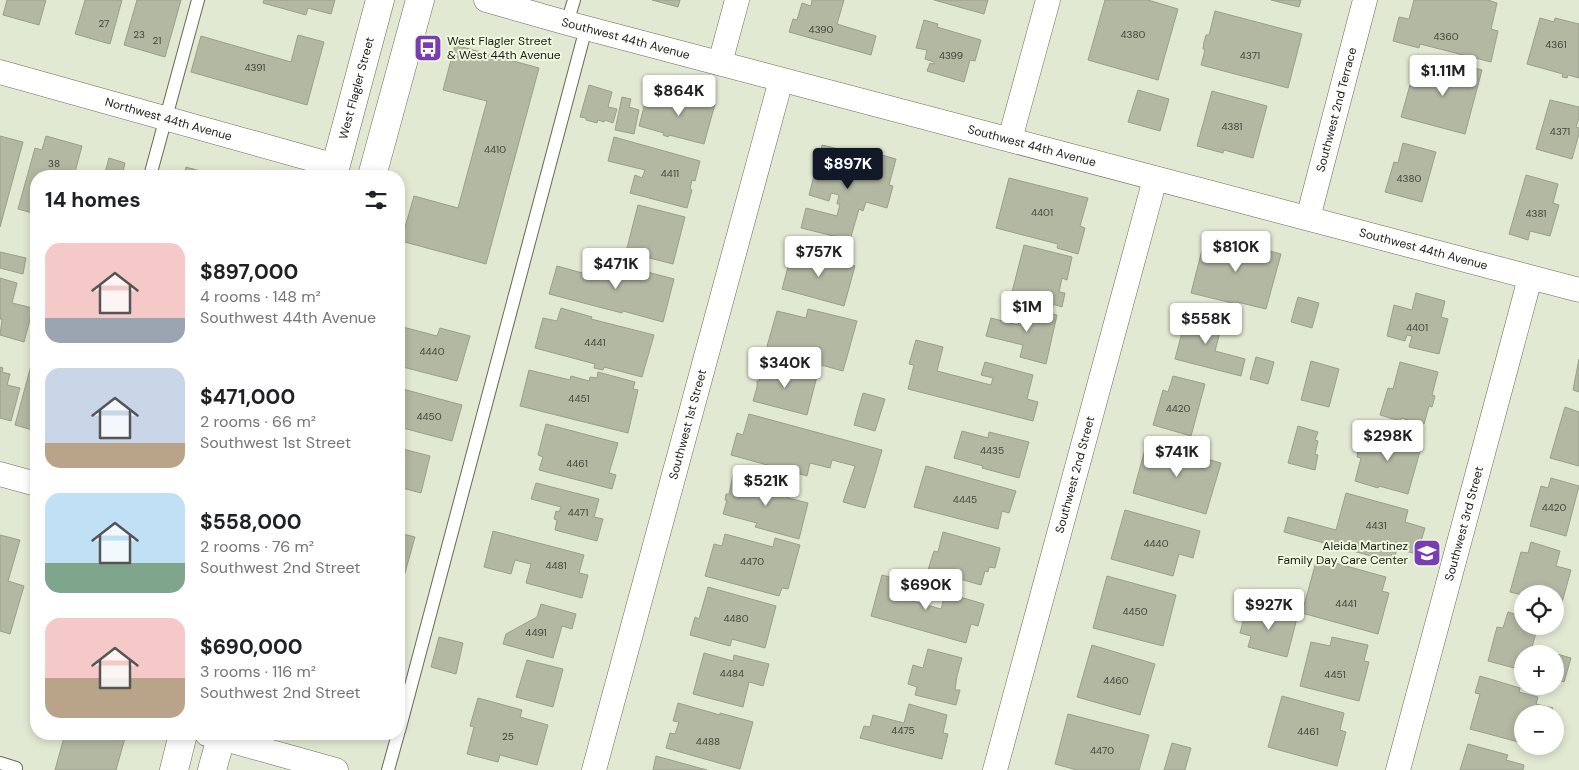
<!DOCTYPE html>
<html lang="en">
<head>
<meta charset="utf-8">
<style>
  :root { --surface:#fff; --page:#f2f2f2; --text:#202124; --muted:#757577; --accent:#111827 }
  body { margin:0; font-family:"DM Sans",sans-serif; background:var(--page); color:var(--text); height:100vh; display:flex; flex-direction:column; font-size:19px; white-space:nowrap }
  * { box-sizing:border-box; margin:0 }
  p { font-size:16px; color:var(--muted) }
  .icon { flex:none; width:28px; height:28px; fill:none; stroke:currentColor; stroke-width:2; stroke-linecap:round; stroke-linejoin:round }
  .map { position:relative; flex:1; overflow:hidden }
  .panel { position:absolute; left:30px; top:170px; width:375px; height:570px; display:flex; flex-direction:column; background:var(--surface); border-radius:20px; box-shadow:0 2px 8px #0003 }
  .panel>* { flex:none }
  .controls { position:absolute; left:1514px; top:585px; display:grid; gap:10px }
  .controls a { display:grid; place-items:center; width:50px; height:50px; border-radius:50%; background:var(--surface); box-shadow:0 2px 8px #0003; font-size:25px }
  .price { position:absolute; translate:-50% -42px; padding:0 11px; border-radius:5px; background:#fff; color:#222; font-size:16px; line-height:32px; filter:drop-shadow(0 1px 2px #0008) }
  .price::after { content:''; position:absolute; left:50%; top:30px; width:15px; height:11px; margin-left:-8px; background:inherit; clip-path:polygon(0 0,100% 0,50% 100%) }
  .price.active { background:var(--accent); color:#fff }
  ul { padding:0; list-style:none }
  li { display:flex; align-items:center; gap:15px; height:125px; padding:0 15px }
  li span { display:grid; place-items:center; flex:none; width:140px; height:100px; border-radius:15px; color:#555 }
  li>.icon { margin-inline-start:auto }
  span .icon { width:60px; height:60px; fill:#fffc; stroke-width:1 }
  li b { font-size:21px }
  h2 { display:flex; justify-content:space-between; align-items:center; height:60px; padding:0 15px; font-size:21px }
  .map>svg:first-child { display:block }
  .building { fill:#b2b8a2; stroke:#999f8a }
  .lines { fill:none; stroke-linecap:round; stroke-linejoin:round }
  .lane-casing { stroke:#656a56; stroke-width:14 }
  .street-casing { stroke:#656a56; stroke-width:25 }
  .secondary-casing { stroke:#656a56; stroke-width:29 }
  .lane { stroke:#fff; stroke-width:12 }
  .street { stroke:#fff; stroke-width:24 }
  .secondary { stroke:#fff; stroke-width:28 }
  .labels { text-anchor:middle; stroke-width:4; stroke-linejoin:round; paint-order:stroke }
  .number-label { font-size:10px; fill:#414438 }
  .street-label { font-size:12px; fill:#1b1d15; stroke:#f0f7df }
  .poi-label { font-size:12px; fill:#1b1d15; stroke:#f0f7df; text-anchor:start }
</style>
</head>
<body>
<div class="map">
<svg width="1579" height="770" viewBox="0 0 1579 770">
  <rect width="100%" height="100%" fill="#e2e9d2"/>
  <path class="building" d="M7 0H46L39 25 3 15Z
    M85 0H122L110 44 75 34Z
    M137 0H181L165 57 124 45Z
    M264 0H335L331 14 308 8 306 15 263 3Z
    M652 0H680L678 7Z
    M812 0H844L837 24 876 36 871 55 789 32 793 19 797 20 802 3 811 6Z
    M934 0H988L984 14Z
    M1105 0H1148L1178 9 1158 80 1088 60Z
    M1271 0H1301L1299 7Z
    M1414 0H1488L1497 3 1491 29 1498 31 1491 62 1420 44 1419 48 1393 41 1399 17 1409 19Z
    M1215 11 1302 34 1288 88 1201 65 1205 50 1203 49 1204 42 1206 35H1209Z
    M1540 18 1554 22 1555 18 1579 24V78L1568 75 1567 78 1562 77 1563 74 1527 64Z
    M924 20 938 24 937 27 981 40 975 61 970 60 964 82 927 71 930 63 934 64V62L925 59 927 50 916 48Z
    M298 35 324 42 307 105 191 72 201 36 291 62Z
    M455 45 539 68 486 264 401 241 414 196 458 208 487 101 443 90Z
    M1453 62 1482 70 1465 134 1401 117 1410 85 1415 87 1421 65 1450 73Z
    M589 85 612 92 608 107 617 109 613 123 605 120 604 122 598 120 597 123 586 120V118L580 117Z
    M1138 90 1169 99 1160 131 1128 122Z
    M664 91 715 104 704 144 669 135 668 137 663 135 664 133 639 126 645 103 660 106Z
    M1212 91 1267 106 1253 158 1224 150 1223 153 1197 146Z
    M622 97 631 99 629 107 639 110 634 134 615 130Z
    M1550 100 1579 107V118L1576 127 1579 128V134L1572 159 1536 149Z
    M0 136 23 142 0 227Z
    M46 136 82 146 74 176H36V214L18 209 35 148 42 150Z
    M614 137 700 161 695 181 692 180 690 189 692 190 687 208 630 193 635 175 642 178 645 170 608 161Z
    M1403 143 1436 152 1422 202 1385 192 1394 162 1398 163Z
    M822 145 843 150 842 156 853 159 852 162 861 164 869 159 871 152 896 159 889 185 893 186 887 208 866 202 863 211 859 209 850 240 801 228 806 208 837 216 840 204H837L839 195 831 193 829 201 809 195Z
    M109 158 125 163 123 171 136 176H104Z
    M186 167 218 176H184Z
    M1526 175 1558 184 1553 203 1559 205 1550 236 1530 231 1528 240 1509 234Z
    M1009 178 1088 198 1080 226 1085 228 1078 254 1057 248 1058 244 996 228Z
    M638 205 685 217 673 264 626 252Z
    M1213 236 1281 254 1266 309 1237 302 1236 304 1191 293 1202 250 1209 252Z
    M1024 245 1072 257 1067 280 1062 278 1059 292 1065 293 1062 307 1053 304V307L1011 296Z
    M793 249 855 266 844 306 782 289Z
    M0 252 26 258 23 274 0 268Z
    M602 260 674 279 663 322 623 311 622 313 549 294 557 266 597 277Z
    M0 278 17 283 12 303 33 308 24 342 0 335 2 319H0Z
    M1416 293 1445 301 1441 317 1448 319 1439 354 1409 347 1412 336 1407 335 1405 341 1387 336 1394 305 1412 310Z
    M1298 297 1319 303 1312 328 1291 322Z
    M1023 306 1057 315 1046 364 1020 357 1023 345 986 336 991 318 1018 325Z
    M561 308 592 317 591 319 654 335 642 377 604 367 603 370 594 368 595 364 535 348 543 318 557 321Z
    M808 309 857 321 843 371 766 350 777 311 806 318Z
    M1194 310 1224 317 1215 351 1245 359 1241 376 1175 359 1184 325 1189 326Z
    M399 326 437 336 440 328 470 336 457 381 399 366Z
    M916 340 943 347 937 371 991 385 993 378 981 375 985 362 1033 375 1027 399 1038 402 1033 421 908 389 914 365 909 364Z
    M36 347V431L15 425Z
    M1256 357 1274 362 1268 384 1250 379Z
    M1579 359V392L1573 390Z
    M1311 361 1339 369 1329 407 1301 400Z
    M764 362 817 376 807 415 753 401 757 387V381H759Z
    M1400 362 1438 372 1432 395 1435 396 1432 407 1429 406 1424 424 1401 418 1400 421 1380 415 1388 388 1393 389Z
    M0 367 3 368 2 372 10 374 7 385 20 388 11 421 0 418Z
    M529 370 570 380 571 376 589 381 590 377 597 378 598 372 635 382 633 389 638 390 628 433 520 406Z
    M1173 376 1205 384 1191 436 1153 425 1163 390 1168 392Z
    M399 388 462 405 452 441 399 427Z
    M863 393 885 399 875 431 854 425Z
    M1565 407 1579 412V466L1550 458Z
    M749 414 882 450 865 508 843 502 855 466 832 460 830 468 810 463 807 476 731 455 737 433 743 435Z
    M546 424 618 443 609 473 616 475 612 489 539 470 543 457 538 455Z
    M1298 426 1318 432 1315 440 1318 441 1315 454 1318 455 1315 470 1288 463Z
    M1370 429 1422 444 1408 494 1379 486 1378 488 1355 481 1361 458 1357 457 1358 451 1360 445 1365 446Z
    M962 431 988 438 989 432 1029 442 1019 478 982 468 983 466 954 458Z
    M1147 442 1221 463 1206 514 1133 493Z
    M399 448 430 456 421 493 399 487Z
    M926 466 1016 491 1009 513 1002 511 998 529 914 507Z
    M733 475 790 491 788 498 808 503 799 539 755 527 757 523 723 514 727 500H725L726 494H729Z
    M1551 478 1579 486 1566 536 1530 526 1541 486 1548 488Z
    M536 483 599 499 594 517 603 519 597 541 555 530 557 520 554 519 556 511 559 512 561 507 531 499Z
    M1346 493 1408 510 1405 522 1425 528 1417 554 1397 549 1393 562 1284 532 1288 517 1336 530Z
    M1125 510 1200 531 1193 558 1179 554 1173 576 1111 559Z
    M493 531 584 555 579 573 588 575 582 598 526 583 531 564 515 560 511 574 484 567Z
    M943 532 1000 548 995 568 989 567 988 572 985 571 981 585 928 570 934 551 938 552Z
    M399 533 415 537 403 580 399 579Z
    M725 534 773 547 775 538 800 545 788 589 782 588 779 596 705 576 714 544 722 546Z
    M0 535 20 540 8 581 24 586 10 634 0 631Z
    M1531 542 1560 551 1556 566 1571 570 1561 606 1555 604V594H1522V595L1510 592 1521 552 1528 553Z
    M1317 558 1386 577 1382 591 1389 593 1378 634 1302 613Z
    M882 575 909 582 905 599 941 609 946 593 984 604 978 626 971 624 966 643 871 616Z
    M1107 576 1176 595 1163 646 1093 628Z
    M708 587 776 606 765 648 732 639 730 646 690 635 695 617 699 619Z
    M541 604 576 614 572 629 562 626 553 658 503 644 506 634 537 617Z
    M1247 606 1297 618 1287 657 1248 647 1251 636 1240 633Z
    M1508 612 1522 616V626H1538L1532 647 1571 658 1564 682 1555 679V654H1522V670L1488 661 1497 627 1503 628Z
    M439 637 463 643 456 674 431 667Z
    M1332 637 1368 645 1364 661 1369 662 1359 701 1300 686 1311 642 1330 646Z
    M1092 645 1155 664 1140 715 1077 697Z
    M928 649 962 658 957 676 955 690H960L956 705 915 695 917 687 908 684 913 665 923 668Z
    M704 653 733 661 734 655 769 664 763 686 749 682 743 707 693 694Z
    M527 660 563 669 553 707 516 697Z
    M1480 676 1520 688 1519 692 1538 697 1536 704 1553 708 1551 714H1522V743L1470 729 1480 694 1475 693Z
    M1282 696 1344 713 1340 730 1346 732 1337 766 1268 747Z
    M478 698 522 710 520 717 548 725 537 765 500 755 498 762 467 754 474 727 470 726Z
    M678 703 720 715V713L753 722 740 769 666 748 670 733 675 734 679 722 673 721Z
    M909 704 947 715 943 733 948 734 942 759 860 738 864 726 870 727 873 715 904 723Z
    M1068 714 1149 735 1139 770H1077L1055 764Z
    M65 734H112L125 738 116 770H55Z
    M1172 743 1191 748 1185 770H1164Z
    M1468 744 1508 755 1506 760 1524 765 1523 770H1460Z
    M656 756 707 770H653Z"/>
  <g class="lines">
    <defs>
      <path id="lane" d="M567 23 574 0
        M150 176 198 0
        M399 731 586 28
        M0 763 16 768 15 770
        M388 770 398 734"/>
      <g id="street">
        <path id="s1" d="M486 0 567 23 1579 290"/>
        <path d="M720 63 737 0"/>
        <path id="s2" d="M0 72 336 166"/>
        <path d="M1010 139 1048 0"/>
        <path id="s3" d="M1308 218 1365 0"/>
        <path d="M0 474 36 484"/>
        <path d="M207 734 336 770"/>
        <path id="s4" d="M594 770 781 80"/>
        <path id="s5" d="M995 770 1155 179"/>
        <path id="s6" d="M1398 770 1530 278"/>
      </g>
      <g id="secondary">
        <path id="s7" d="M333 176 380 0"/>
        <path d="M372 176 420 0"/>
        <path d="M174 770 183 734"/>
        <path d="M212 770 222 734"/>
      </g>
    </defs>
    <use href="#lane" class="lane-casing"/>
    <use href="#street" class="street-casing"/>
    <use href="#secondary" class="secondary-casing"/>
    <use href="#lane" class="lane"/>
    <use href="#street" class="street"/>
    <use href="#secondary" class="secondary"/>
  </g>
  <defs>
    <symbol id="bus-square" viewBox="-11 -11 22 22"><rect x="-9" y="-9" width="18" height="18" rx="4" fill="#783db3" stroke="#f0f7df"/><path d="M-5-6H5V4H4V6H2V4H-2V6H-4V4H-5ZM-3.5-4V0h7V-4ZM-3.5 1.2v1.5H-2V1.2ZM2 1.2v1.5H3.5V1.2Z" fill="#fff"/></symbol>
    <symbol id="school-square" viewBox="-11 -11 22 22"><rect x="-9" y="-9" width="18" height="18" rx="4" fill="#783db3" stroke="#f0f7df"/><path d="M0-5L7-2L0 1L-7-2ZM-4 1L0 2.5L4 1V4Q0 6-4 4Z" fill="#fff"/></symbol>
  </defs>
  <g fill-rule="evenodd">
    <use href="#bus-square" x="412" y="32" width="32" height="32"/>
    <use href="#school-square" x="1411" y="537" width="32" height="32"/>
  </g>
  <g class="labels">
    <g class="number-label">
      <text x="104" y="27">27</text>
      <text x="821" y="33">4390</text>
      <text x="139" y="38">23</text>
      <text x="1133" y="38">4380</text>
      <text x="1446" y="40">4360</text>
      <text x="157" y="44">21</text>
      <text x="1556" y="48">4361</text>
      <text x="951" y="59">4399</text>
      <text x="1250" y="59">4371</text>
      <text x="255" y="71">4391</text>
      <text x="1232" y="130">4381</text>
      <text x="1560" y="135">4371</text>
      <text x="495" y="153">4410</text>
      <text x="54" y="167">38</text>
      <text x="670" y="177">4411</text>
      <text x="1409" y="182">4380</text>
      <text x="1042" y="216">4401</text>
      <text x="1536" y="217">4381</text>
      <text x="1417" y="331">4401</text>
      <text x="595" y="346">4441</text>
      <text x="432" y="355">4440</text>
      <text x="579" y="402">4451</text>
      <text x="1178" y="412">4420</text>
      <text x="429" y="420">4450</text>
      <text x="992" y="454">4435</text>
      <text x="577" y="467">4461</text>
      <text x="965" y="503">4445</text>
      <text x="1554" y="511">4420</text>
      <text x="578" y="516">4471</text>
      <text x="1376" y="529">4431</text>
      <text x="1156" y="547">4440</text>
      <text x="752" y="565">4470</text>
      <text x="556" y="569">4481</text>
      <text x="1346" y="607">4441</text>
      <text x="1135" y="615">4450</text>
      <text x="736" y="622">4480</text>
      <text x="536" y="636">4491</text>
      <text x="732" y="677">4484</text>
      <text x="1335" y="678">4451</text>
      <text x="1116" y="684">4460</text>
      <text x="903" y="734">4475</text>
      <text x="1308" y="735">4461</text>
      <text x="508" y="740">25</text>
      <text x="708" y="745">4488</text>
      <text x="1102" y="754">4470</text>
    </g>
    <g class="street-label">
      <text dy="4" stroke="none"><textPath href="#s1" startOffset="145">Southwest 44th Avenue</textPath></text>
      <text dy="4" stroke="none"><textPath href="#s7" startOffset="91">West Flagler Street</textPath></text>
      <text dy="4" stroke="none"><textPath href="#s3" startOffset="112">Southwest 2nd Terrace</textPath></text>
      <text dy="4" stroke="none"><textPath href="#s2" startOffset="175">Northwest 44th Avenue</textPath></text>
      <text dy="4" stroke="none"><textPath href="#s1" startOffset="565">Southwest 44th Avenue</textPath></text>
      <text dy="4" stroke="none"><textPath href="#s1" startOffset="970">Southwest 44th Avenue</textPath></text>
      <text dy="4" stroke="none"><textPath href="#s4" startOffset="358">Southwest 1st Street</textPath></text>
      <text dy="4" stroke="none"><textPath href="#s5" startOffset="306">Southwest 2nd Street</textPath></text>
      <text dy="4" stroke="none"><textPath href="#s6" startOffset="255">Southwest 3rd Street</textPath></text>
    </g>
    <g class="poi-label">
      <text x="447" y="45">West Flagler Street<tspan x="447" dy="14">&amp; West 44th Avenue</tspan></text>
      <text x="1408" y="550" text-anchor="end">Aleida Martinez<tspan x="1408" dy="14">Family Day Care Center</tspan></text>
    </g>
  </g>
</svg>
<div class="controls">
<a><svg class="icon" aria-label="locate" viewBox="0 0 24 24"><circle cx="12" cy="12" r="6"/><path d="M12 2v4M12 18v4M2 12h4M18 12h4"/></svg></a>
<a>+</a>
<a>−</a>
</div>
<b class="price" style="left:1443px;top:97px">$1.11M</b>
<b class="price" style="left:679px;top:117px">$864K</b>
<b class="price active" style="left:848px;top:190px">$897K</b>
<b class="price" style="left:1236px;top:273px">$810K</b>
<b class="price" style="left:819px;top:278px">$757K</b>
<b class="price" style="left:616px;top:290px">$471K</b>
<b class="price" style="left:1027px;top:333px">$1M</b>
<b class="price" style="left:1206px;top:345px">$558K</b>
<b class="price" style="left:785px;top:389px">$340K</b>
<b class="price" style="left:1388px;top:462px">$298K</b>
<b class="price" style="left:1177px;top:478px">$741K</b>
<b class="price" style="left:766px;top:507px">$521K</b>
<b class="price" style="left:926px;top:611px">$690K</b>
<b class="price" style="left:1269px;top:631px">$927K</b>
<section class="panel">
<h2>14 homes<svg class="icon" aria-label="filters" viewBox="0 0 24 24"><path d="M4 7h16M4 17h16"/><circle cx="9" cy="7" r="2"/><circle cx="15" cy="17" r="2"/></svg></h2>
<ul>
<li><span style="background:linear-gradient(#f6c9c9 75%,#9aa5b1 0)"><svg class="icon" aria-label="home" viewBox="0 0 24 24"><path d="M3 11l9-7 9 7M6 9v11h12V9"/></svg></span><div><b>$897,000</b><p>4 rooms · 148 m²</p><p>Southwest 44th Avenue</p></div></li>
<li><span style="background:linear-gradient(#c9d6e8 75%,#b9a48a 0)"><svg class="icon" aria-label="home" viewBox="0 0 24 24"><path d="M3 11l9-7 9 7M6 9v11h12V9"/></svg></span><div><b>$471,000</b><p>2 rooms · 66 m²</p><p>Southwest 1st Street</p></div></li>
<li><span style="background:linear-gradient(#bfe0f5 70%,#7fa58c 0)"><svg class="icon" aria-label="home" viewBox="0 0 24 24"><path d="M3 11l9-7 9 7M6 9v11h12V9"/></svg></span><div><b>$558,000</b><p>2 rooms · 76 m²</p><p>Southwest 2nd Street</p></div></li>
<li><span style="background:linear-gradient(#f6c9c9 60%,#b9a48a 0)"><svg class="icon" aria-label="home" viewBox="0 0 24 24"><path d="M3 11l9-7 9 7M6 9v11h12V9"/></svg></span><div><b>$690,000</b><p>3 rooms · 116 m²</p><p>Southwest 2nd Street</p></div></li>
</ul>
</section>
</div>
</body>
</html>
